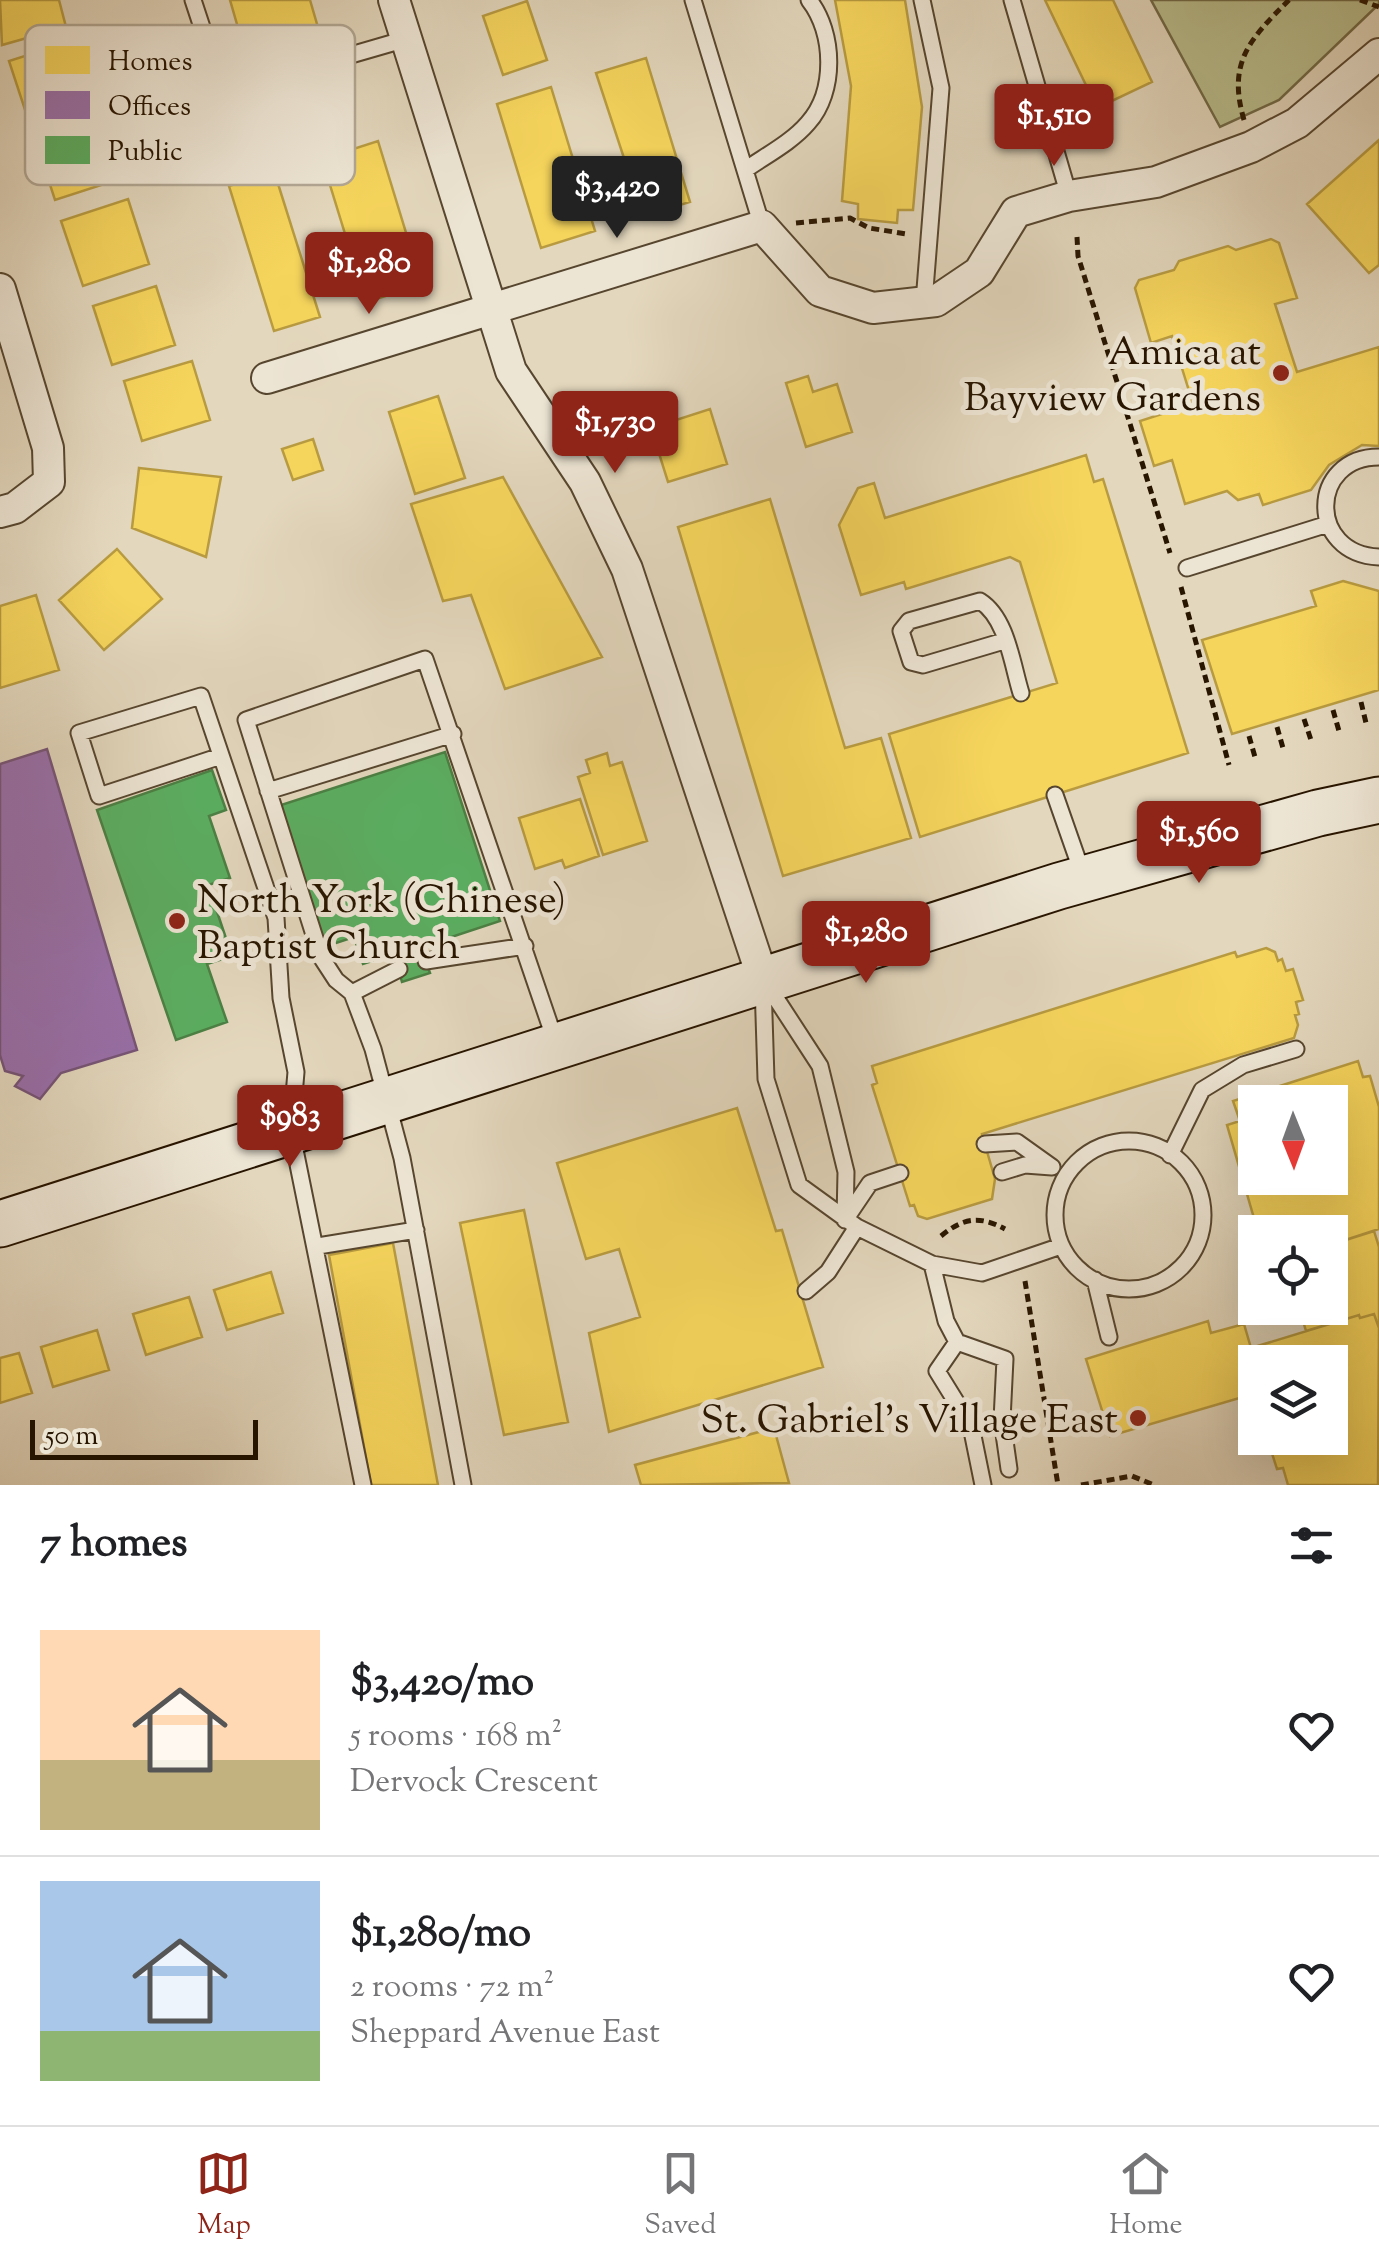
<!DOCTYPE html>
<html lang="en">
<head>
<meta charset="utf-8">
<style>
  :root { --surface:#fff; --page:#f6f6f6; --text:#202124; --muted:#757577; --line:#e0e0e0; --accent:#8f2418 }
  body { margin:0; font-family:"Sorts Mill Goudy",serif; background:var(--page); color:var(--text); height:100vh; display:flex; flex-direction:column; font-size:38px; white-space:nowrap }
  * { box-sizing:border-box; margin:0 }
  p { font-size:32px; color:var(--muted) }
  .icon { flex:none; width:55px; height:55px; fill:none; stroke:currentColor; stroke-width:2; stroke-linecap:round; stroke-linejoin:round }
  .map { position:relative; height:1485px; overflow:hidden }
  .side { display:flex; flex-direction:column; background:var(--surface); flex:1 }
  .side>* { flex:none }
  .needle { width:65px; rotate:179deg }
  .fabs { position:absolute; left:1238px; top:1085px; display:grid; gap:20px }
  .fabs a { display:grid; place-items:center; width:110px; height:110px; border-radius:0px; background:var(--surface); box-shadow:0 10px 40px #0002; font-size:50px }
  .scale { position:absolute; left:30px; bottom:25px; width:228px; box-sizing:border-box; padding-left:10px; border:5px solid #281500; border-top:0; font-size:28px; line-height:35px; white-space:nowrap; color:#281500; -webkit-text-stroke:8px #ede5d4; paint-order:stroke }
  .price { position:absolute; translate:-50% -85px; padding:0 22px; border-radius:10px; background:var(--accent); color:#fff; font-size:32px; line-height:65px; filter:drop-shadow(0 2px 5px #0008) }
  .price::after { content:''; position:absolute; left:50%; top:60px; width:30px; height:22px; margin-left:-15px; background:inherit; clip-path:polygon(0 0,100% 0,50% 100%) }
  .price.selected { background:#222; color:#fff }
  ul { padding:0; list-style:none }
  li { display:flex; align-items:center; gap:30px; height:250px; padding:0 40px }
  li+li { border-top:2px solid var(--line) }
  li span { display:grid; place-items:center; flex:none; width:280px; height:200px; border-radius:0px; color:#555 }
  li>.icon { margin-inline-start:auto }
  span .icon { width:120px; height:120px; fill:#fffc; stroke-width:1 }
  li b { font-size:42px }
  h2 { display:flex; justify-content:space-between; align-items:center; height:120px; padding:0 40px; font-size:42px }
  .menu { display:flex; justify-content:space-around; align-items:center; height:140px; border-top:2px solid var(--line); background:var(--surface); font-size:28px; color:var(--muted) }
  .menu a { display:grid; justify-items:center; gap:5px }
  .menu .selected { color:var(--accent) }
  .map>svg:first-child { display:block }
  .green { fill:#b9bd8d; stroke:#706946; stroke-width:2.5 }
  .homes { fill:#f6d55c; stroke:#b89b40; stroke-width:2.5; fill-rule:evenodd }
  .offices { fill:#9970ab; stroke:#775578; stroke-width:2.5 }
  .public { fill:#5aae61; stroke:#4b8044; stroke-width:2.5 }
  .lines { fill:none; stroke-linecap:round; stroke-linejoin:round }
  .service-casing { stroke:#57462f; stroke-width:19 }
  .minor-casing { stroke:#57462f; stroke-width:34 }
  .secondary-casing { stroke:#281500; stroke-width:49 }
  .path { stroke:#281500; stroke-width:5; stroke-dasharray:8 5; stroke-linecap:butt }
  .service { stroke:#ede5d4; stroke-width:15 }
  .minor { stroke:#ede5d4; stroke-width:30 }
  .secondary { stroke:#ede5d4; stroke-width:45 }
  .poi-dot { fill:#8f2418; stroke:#ede5d4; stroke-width:4 }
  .labels { text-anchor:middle; stroke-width:10; stroke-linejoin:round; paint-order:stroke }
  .poi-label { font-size:40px; fill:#281500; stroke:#ede5d4; text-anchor:end }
  .key { fill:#ede5d4; stroke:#b2a794; stroke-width:2.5 }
  .key-label { font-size:28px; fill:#281500 }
</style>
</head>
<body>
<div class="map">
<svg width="1379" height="1485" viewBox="0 0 1379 1485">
  <rect width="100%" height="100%" fill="#e3d7bd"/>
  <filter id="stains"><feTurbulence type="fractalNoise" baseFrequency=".002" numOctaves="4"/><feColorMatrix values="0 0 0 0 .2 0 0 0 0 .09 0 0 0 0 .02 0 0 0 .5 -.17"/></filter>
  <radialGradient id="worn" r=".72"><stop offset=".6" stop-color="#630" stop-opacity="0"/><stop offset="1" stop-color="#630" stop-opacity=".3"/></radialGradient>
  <path class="green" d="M1151 0H1379V4L1279 100 1220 127Z"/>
  <path class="homes" d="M0 0H59L66 27 2 45Z
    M230 0H310L319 31 245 52Z
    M835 0H905L922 107 913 210H898L897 223 858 219V204L842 201 851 86Z
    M1045 0H1113L1152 82 1097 108Z
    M527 1 547 60 503 75 483 16Z
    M75 40 95 100 29 122 9 61Z
    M646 58 690 202 643 216 596 73Z
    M551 87 595 231 541 248 497 104Z
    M104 120 123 178 55 200 36 142Z
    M1379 140V265L1369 273 1307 204Z
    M378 141 422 285 366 302 322 159Z
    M274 171 320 317 274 331 229 186Z
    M128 199 149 264 83 286 61 221Z
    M1271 239 1279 243 1297 298 1275 304 1297 372 1379 347V446L1362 445 1329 465 1311 490 1263 505 1259 494 1238 500 1227 491 1185 504 1172 460 1154 466 1140 421 1193 404 1172 336 1151 343 1135 288 1139 280 1174 270 1179 261 1228 246 1236 250Z
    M156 286 175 345 112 365 93 306Z
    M192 361 210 420 142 441 124 381Z
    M808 376 813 392 837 384 852 432 806 447 786 383Z
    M438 396 465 478 415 494 389 412Z
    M710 409 727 464 668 482 651 428Z
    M313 439 323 470 293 480 282 449Z
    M1086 455 1094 482 1103 479 1188 753 920 837 889 734 1057 683 1020 562 1010 557 906 589 904 582 861 595 839 525 858 488 874 483 885 518Z
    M139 468 221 477 206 557 132 528Z
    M503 477 602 657 505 689 471 595 443 601 411 504Z
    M770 499 845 748 881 738 911 838 783 876 678 527Z
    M117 549 162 599 104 650 59 600Z
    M1343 581 1379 591V690L1232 734 1202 640 1316 606 1311 591Z
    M36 595 59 670 0 688V606Z
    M607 753 610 766 622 762 647 841 603 855 578 777 590 773 586 760Z
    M580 799 599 856 565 868 562 860 535 869 519 818Z
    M1266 948 1275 952 1278 961 1282 959 1286 971 1293 969 1303 1000 1296 1002 1299 1014 1295 1015 1298 1025 1294 1038 982 1134 995 1179 992 1199 927 1219 918 1216 914 1205 910 1206 872 1085 877 1083 872 1066 1235 952 1237 957Z
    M1358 1061 1363 1077 1370 1076 1379 1107V1229L1330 1245V1232H1258L1227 1125 1240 1121 1233 1101ZM1255 1102H1330V1178H1255Z
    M737 1108 776 1231 782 1230 823 1367 609 1432 589 1333 640 1317 619 1249 586 1259 557 1163Z
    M524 1210 568 1422 504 1435 460 1223Z
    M1374 1231 1379 1247V1328L1374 1314 1360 1318 1359 1315 1306 1331 1300 1311 1284 1308H1330V1245Z
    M393 1243 438 1485H371L329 1255Z
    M271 1272 283 1313 227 1330 214 1290Z
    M189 1297 202 1337 146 1355 133 1314Z
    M1374 1314 1379 1328 1378 1485H1288L1283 1468 1277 1469 1267 1438H1330V1362H1255V1399L1253 1394 1110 1436 1086 1359 1208 1321 1211 1333 1244 1324 1251 1348 1359 1315 1360 1318Z
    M97 1330 109 1370 53 1387 41 1347Z
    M19 1353 32 1393 0 1403V1358Z
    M774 1428 789 1483 641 1485 635 1465Z"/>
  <path class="offices" d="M47 749 137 1050 61 1073 40 1099 15 1086 23 1076 5 1071 0 1055V764Z"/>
  <path class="public" d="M445 752 500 921 421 947 430 973 402 982 394 954 363 964 354 937 324 947 278 806Z
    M212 770 226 810 209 816 230 878 208 885 232 956 207 964 227 1022 176 1040 97 810Z"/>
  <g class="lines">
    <defs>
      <path id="service" d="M193 0 242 149
        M693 0 762 226
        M922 0 941 88 924 302
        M1012 0 1069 196
        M223 92 406 39
        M745 170C765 156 792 142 808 123 836 92 835 33 809 0
        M1379 457C1309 457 1307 554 1379 557
        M1187 568 1328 524
        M1004 641 923 665 911 662 901 631 909 621 980 601C1007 618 1012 664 1021 693
        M221 756 99 796 79 733 201 696 276 918 281 998 296 1072 291 1130 363 1485
        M268 791 453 734
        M1055 795 1083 875
        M426 961 525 946
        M766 983 820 1066 846 1172 845 1220
        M763 984 766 1079 799 1185 857 1227 932 1264 982 1273 1061 1246
        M352 993 399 969
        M1055 1215a74 74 0 1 1 148 0a74 74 0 1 1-148 0Z
        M985 1144 1017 1142 1052 1167
        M1170 1155 1202 1090 1243 1065 1296 1049
        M1002 1172 1025 1165 1052 1167
        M845 1220 870 1183 900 1173
        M318 1246 416 1230
        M932 1264 946 1321 957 1342
        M1095 1280 1109 1337
        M806 1291 828 1272 857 1227
        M463 1485 402 1158 373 1049 352 993 336 980 321 957 246 720 425 659 556 1043
        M983 1485 971 1426 937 1371 957 1342 1005 1359 1002 1420 1009 1469"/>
      <path id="minor" d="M394 0 511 371 585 482 627 569 763 979
        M0 289 48 448 49 482 15 508 0 512
        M267 378 762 226 820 291 873 308 936 301 979 272 1016 212 1069 196 1156 182 1251 147 1297 123 1379 54"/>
      <path id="secondary" d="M0 1224 1059 886 1318 813 1379 800"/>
    </defs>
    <use href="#service" class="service-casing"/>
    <use href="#minor" class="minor-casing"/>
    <use href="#secondary" class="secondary-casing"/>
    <path class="path" d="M1360 0 1379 7
      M1244 120C1227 62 1250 39 1289 0
      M796 223 850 218 869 228 907 234
      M1077 237 1078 256 1170 553
      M1181 587 1229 765
      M1361 702 1366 723
      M1333 710 1339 731
      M1304 719 1311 740
      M1277 727 1283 748
      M1249 736 1255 757
      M941 1236C963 1218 979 1215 1005 1229
      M1025 1281 1058 1485
      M1081 1485 1132 1476 1154 1485"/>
    <use href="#service" class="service"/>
    <use href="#minor" class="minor"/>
    <use href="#secondary" class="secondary"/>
  </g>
  <g class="poi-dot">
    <circle cx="1281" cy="373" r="10"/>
    <circle cx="177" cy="921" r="10"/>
    <circle cx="1138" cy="1418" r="10"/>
  </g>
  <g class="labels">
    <g class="poi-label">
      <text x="1261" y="364">Amica at<tspan x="1261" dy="46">Bayview Gardens</tspan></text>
      <text x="197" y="912" text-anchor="start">North York (Chinese)<tspan x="197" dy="46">Baptist Church</tspan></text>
      <text x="1118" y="1432">St. Gabriel's Village East</text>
    </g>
  </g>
  <rect x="25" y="25" width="330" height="160" rx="15" class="key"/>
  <rect x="45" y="46" width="45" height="28" fill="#f6d55c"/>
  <rect x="45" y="91" width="45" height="28" fill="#9970ab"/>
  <rect x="45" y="136" width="45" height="28" fill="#5aae61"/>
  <g class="key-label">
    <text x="108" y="70">Homes</text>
    <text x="108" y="115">Offices</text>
    <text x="108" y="160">Public</text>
  </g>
  <rect width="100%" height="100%" filter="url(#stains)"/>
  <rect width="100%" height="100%" fill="url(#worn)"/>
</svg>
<div class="fabs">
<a><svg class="needle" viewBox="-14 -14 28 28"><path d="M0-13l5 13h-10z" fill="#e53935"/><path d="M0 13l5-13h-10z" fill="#757577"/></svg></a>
<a><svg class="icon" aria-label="locate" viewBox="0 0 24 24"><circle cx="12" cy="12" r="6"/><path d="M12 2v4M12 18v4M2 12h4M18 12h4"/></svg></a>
<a><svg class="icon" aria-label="layers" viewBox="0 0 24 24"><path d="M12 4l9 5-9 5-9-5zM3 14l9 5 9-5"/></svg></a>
</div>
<div class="scale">50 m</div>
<b class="price" style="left:1054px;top:169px">$1,510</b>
<b class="price selected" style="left:617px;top:241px">$3,420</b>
<b class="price" style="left:369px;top:317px">$1,280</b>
<b class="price" style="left:615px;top:476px">$1,730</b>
<b class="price" style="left:1199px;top:886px">$1,560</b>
<b class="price" style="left:866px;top:986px">$1,280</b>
<b class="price" style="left:290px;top:1170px">$983</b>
</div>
<section class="side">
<h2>7 homes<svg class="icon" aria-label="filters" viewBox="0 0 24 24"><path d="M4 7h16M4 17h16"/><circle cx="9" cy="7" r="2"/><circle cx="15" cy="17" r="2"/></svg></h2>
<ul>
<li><span style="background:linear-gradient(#ffd9b3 65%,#c2b280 0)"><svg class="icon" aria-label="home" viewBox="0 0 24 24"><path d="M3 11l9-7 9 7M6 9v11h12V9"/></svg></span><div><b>$3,420/mo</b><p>5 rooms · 168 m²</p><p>Dervock Crescent</p></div><svg class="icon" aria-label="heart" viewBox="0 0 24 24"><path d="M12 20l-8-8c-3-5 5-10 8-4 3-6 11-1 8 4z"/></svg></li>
<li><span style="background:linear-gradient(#a9c7e8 75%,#8fb573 0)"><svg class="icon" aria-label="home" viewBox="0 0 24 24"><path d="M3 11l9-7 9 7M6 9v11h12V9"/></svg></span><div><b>$1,280/mo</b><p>2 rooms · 72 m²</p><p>Sheppard Avenue East</p></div><svg class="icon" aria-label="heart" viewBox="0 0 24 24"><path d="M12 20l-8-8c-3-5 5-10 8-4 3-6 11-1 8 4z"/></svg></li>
</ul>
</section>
<nav class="menu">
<a class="selected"><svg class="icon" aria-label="map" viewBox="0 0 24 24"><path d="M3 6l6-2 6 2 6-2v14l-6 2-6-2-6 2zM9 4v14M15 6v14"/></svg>Map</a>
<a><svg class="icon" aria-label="saved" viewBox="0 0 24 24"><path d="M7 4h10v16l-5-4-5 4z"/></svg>Saved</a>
<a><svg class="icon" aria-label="home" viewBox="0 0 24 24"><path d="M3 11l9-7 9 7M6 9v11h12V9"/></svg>Home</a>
</nav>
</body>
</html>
